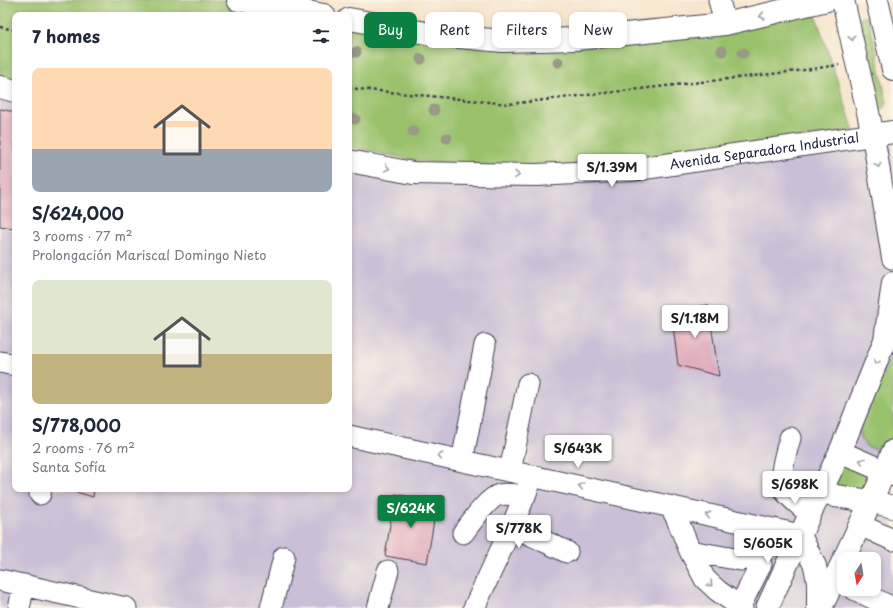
<!DOCTYPE html>
<html lang="en">
<head>
<meta charset="utf-8">
<style>
  :root { --surface:#fff; --page:#f2f2f3; --text:#1f2937; --muted:#747a83; --accent:#0b8043 }
  body { margin:0; font-family:"Playpen Sans",sans-serif; background:var(--page); color:var(--text); height:100vh; display:flex; flex-direction:column; font-size:15px; white-space:nowrap }
  * { box-sizing:border-box; margin:0 }
  p { font-size:13px; color:var(--muted) }
  .icon { flex:none; width:22px; height:22px; fill:none; stroke:currentColor; stroke-width:2; stroke-linecap:round; stroke-linejoin:round }
  .map { position:relative; flex:1; overflow:hidden }
  .side { position:absolute; left:12px; top:12px; width:340px; height:480px; display:flex; flex-direction:column; background:var(--surface); border-radius:8px; box-shadow:0 2px 6px #0003 }
  .side>* { flex:none }
  .banner { position:absolute; left:364px; top:12px; width:380px; height:36px; display:flex; gap:8px }
  .needle { width:26px; rotate:191deg }
  .tools { position:absolute; left:837px; top:552px; display:grid; gap:8px }
  .tools a { display:grid; place-items:center; width:44px; height:44px; border-radius:8px; background:var(--surface); box-shadow:0 2px 6px #0003; font-size:20px }
  .price { position:absolute; translate:-50% -34px; padding:0 9px; border-radius:4px; background:#fff; color:#222; font-size:13px; line-height:26px; filter:drop-shadow(0 1px 2px #0008) }
  .price::after { content:''; position:absolute; left:50%; top:24px; width:12px; height:9px; margin-left:-6px; background:inherit; clip-path:polygon(0 0,100% 0,50% 100%) }
  .price.selected { background:var(--accent); color:#fff }
  ul { padding:0; list-style:none }
  li { display:grid; align-content:center; gap:8px; height:212px; padding:0 20px }
  li span { display:grid; place-items:center; height:124px; border-radius:8px; color:#555 }
  li>.icon { margin-inline-start:auto }
  span .icon { width:72px; height:72px; fill:#fffc; stroke-width:1 }
  li b { font-size:17px }
  h2 { display:flex; justify-content:space-between; align-items:center; height:48px; padding:0 20px; font-size:17px }
  .tag { padding:0 14px; border-radius:8px; background:var(--surface); box-shadow:0 2px 6px #0003; font-size:14px; line-height:36px }
  .tag.selected { background:var(--accent); color:#fff }
  .map>svg:first-child { display:block }
  .industrial { fill:#cabfd6; fill-rule:evenodd }
  .green { fill:#99c16c; stroke:#5e7254 }
  .building { fill:#e0aabc }
  .lines { fill:none; stroke-linecap:round; stroke-linejoin:round }
  .minor-casing { stroke:#423f51; stroke-width:23 }
  .major-casing { stroke:#423f51; stroke-width:24 }
  .path { stroke:#423f51; stroke-width:2.5; stroke-dasharray:3 3; stroke-linecap:butt }
  .minor { stroke:#fff; stroke-width:21 }
  .major { stroke:#fff; stroke-width:22 }
  .tree { fill:#999986 }
  .oneway { stroke:#9c9ca7 }
  .labels { text-anchor:middle; stroke-width:3; stroke-linejoin:round; paint-order:stroke }
  .street-label { font-size:13px; fill:#22223b; stroke:#fcf5e5 }
</style>
</head>
<body>
<div class="map">
<svg width="893" height="608" viewBox="0 0 893 608">
  <rect width="100%" height="100%" fill="#fcf5e5"/>
  <filter id="ink" filterUnits="userSpaceOnUse"><feTurbulence type="fractalNoise" baseFrequency=".025" numOctaves="2"/><feDisplacementMap in="SourceGraphic" scale="8" xChannelSelector="R" yChannelSelector="G"/><feConvolveMatrix kernelMatrix="1 2 1 2 8 2 1 2 1" color-interpolation-filters="sRGB"/></filter>
  <filter id="wash" filterUnits="userSpaceOnUse"><feTurbulence type="fractalNoise" baseFrequency=".012" numOctaves="4" result="noise"/><feDisplacementMap in="SourceGraphic" scale="16" xChannelSelector="R" yChannelSelector="G"/><feGaussianBlur stdDeviation="0.9" result="paint"/><feColorMatrix in="noise" values="0 0 0 0 0 0 0 0 0 0 0 0 0 0 0 0 0 1.4 0 .05"/><feComposite in="paint" operator="in"/></filter>
  <g filter="url(#wash)">
    <rect width="100%" height="100%" fill="#f7e5cc"/>
    <path class="industrial" d="M0 95 15 98V489H349V168L893 138V608H0ZM844 559H874V589H844Z"/>
    <path class="green" d="M0 0H236L307 15H15V78L0 75Z
      M814 10 854 131 537 171 418 161 349 147V24L436 42Z
      M863 16 866 17 869 19 887 103 884 108 876 110 857 20Z
      M893 353V435L890 442 878 449 867 447 860 438 859 428Z
      M841 464 868 476C868 483 867 487 863 492L837 489 834 473Z"/>
    <g id="blocks">
      <path class="building" d="M0 109 15 112V220L13 228 0 226Z
        M708 305 719 376 678 365 671 310Z
        M66 489H94L93 497Z
        M395 494 437 502 427 563 385 556Z"/>
    </g>
  </g>
  <g filter="url(#ink)">
    <use href="#blocks" fill-opacity="0" stroke="#423f51" stroke-width="1"/>
    <g class="lines">
      <defs>
        <path id="minor" d="M719 0 725 24
          M0 362 15 365
          M349 436 800 535
          M790 438C787 449 778 477 783 488 785 494 804 509 810 514
          M462 461 485 345
          M510 471 528 384
          M40 494 41 489
          M671 507 677 519 690 551 741 560 774 529
          M860 525 893 540
          M512 526 567 552
          M463 533C470 524 489 497 499 495 507 493 517 495 525 496
          M690 551 705 579 718 591 742 608
          M0 580 126 608
          M854 589 893 608
          M740 606 761 564
          M19 608 24 585
          M271 608 284 557
          M378 608 388 571
          M474 608 512 526 533 476"/>
        <g id="major">
          <path d="M238 0 324 15"/>
          <path d="M843 0 873 135 893 258"/>
          <path d="M877 0 893 69"/>
          <path d="M349 19 437 35 503 41 576 39 725 24 827 0"/>
          <path d="M0 87 15 91"/>
          <path id="s1" d="M349 161 413 173 537 175 631 170 893 132"/>
          <path d="M840 452 893 475"/>
          <path d="M822 489 835 496 870 501 893 507"/>
          <path d="M800 535 815 566 818 582V608"/>
          <path d="M767 608 810 514 840 452 885 340 893 283"/>
          <path d="M821 608 885 471 893 451"/>
        </g>
      </defs>
      <use href="#minor" class="minor-casing"/>
      <use href="#major" class="major-casing"/>
      <path class="path" d="M0 27 15 30
        M349 88 509 104 797 71 839 65"/>
      <use href="#minor" class="minor"/>
      <use href="#major" class="major"/>
    </g>
    <g class="tree">
      <circle cx="722" cy="51" r="5.5"/>
      <circle cx="356" cy="52" r="5.5"/>
      <circle cx="743" cy="53" r="5.5"/>
      <circle cx="421" cy="59" r="5.5"/>
      <circle cx="558" cy="62" r="5.5"/>
      <circle cx="434" cy="110" r="5.5"/>
      <circle cx="355" cy="119" r="5.5"/>
      <circle cx="413" cy="131" r="5.5"/>
      <circle cx="447" cy="138" r="5.5"/>
    </g>
    <defs><path id="oneway-chevron" d="M-2-3.5L2.5 0L-2 3.5" fill="none" stroke-width="1.6" stroke-linecap="round" stroke-linejoin="round"/></defs>
    <g class="oneway">
      <use href="#oneway-chevron" transform="translate(762 16) rotate(167)"/>
      <use href="#oneway-chevron" transform="translate(852 38) rotate(77)"/>
      <use href="#oneway-chevron" transform="translate(878 165) rotate(81)"/>
      <use href="#oneway-chevron" transform="translate(387 168) rotate(10)"/>
      <use href="#oneway-chevron" transform="translate(517 175) rotate(1)"/>
      <use href="#oneway-chevron" transform="translate(876 362) rotate(112)"/>
      <use href="#oneway-chevron" transform="translate(440 456) rotate(-168)"/>
      <use href="#oneway-chevron" transform="translate(862 461) rotate(-157)"/>
      <use href="#oneway-chevron" transform="translate(581 486) rotate(-168)"/>
      <use href="#oneway-chevron" transform="translate(708 515) rotate(-168)"/>
      <use href="#oneway-chevron" transform="translate(710 584) rotate(44)"/>
    </g>
  </g>
  <g class="labels">
    <g class="street-label">
      <text dy="5" stroke="none"><textPath href="#s1" startOffset="418">Avenida Separadora Industrial</textPath></text>
    </g>
  </g>
</svg>
<div class="tools">
<a><svg class="needle" viewBox="-14 -14 28 28"><path d="M0-13l5 13h-10z" fill="#e53935"/><path d="M0 13l5-13h-10z" fill="#747a83"/></svg></a>
</div>
<b class="price" style="left:612px;top:188px">S/1.39M</b>
<b class="price" style="left:695px;top:339px">S/1.18M</b>
<b class="price" style="left:578px;top:469px">S/643K</b>
<b class="price" style="left:795px;top:505px">S/698K</b>
<b class="price selected" style="left:411px;top:529px">S/624K</b>
<b class="price" style="left:519px;top:549px">S/778K</b>
<b class="price" style="left:768px;top:564px">S/605K</b>
<div class="banner">
<a class="tag selected">Buy</a>
<a class="tag">Rent</a>
<a class="tag">Filters</a>
<a class="tag">New</a>
</div>
<section class="side">
<h2>7 homes<svg class="icon" aria-label="filters" viewBox="0 0 24 24"><path d="M4 7h16M4 17h16"/><circle cx="9" cy="7" r="2"/><circle cx="15" cy="17" r="2"/></svg></h2>
<ul>
<li><span style="background:linear-gradient(#ffd9b3 65%,#9aa5b1 0)"><svg class="icon" aria-label="home" viewBox="0 0 24 24"><path d="M3 11l9-7 9 7M6 9v11h12V9"/></svg></span><div><b>S/624,000</b><p>3 rooms · 77 m²</p><p>Prolongación Mariscal Domingo Nieto</p></div></li>
<li><span style="background:linear-gradient(#dfe7d0 60%,#c2b280 0)"><svg class="icon" aria-label="home" viewBox="0 0 24 24"><path d="M3 11l9-7 9 7M6 9v11h12V9"/></svg></span><div><b>S/778,000</b><p>2 rooms · 76 m²</p><p>Santa Sofía</p></div></li>
</ul>
</section>
</div>
</body>
</html>
